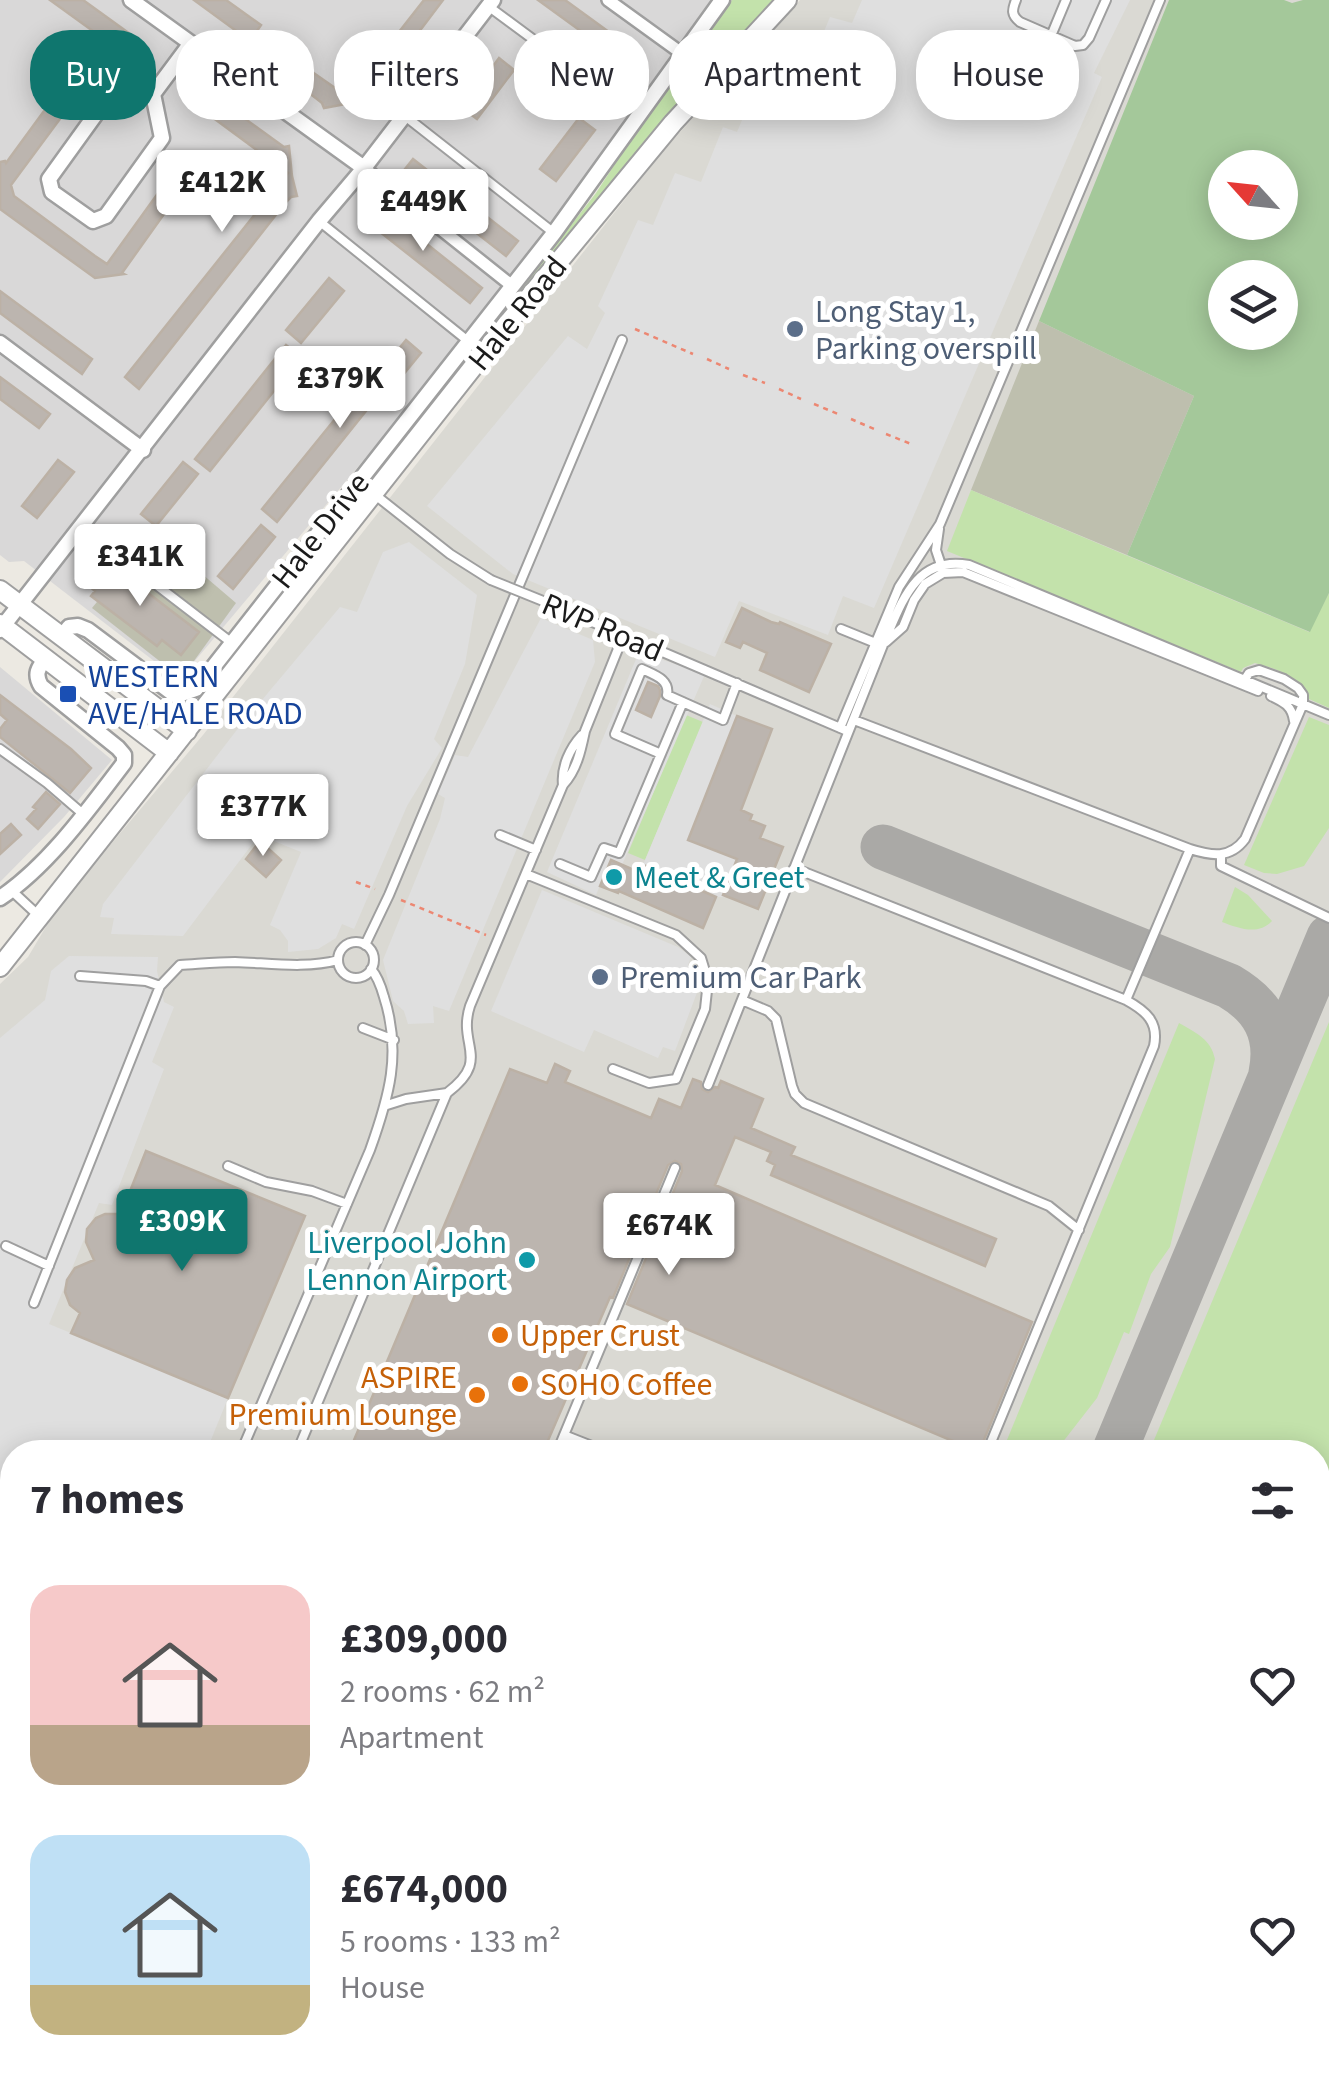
<!DOCTYPE html>
<html lang="en">
<head>
<meta charset="utf-8">
<style>
  :root { --surface:#fff; --page:#f2f2f3; --text:#2b2b33; --muted:#7c7c81; --accent:#0f766e }
  body { margin:0; font-family:"Source Sans 3",sans-serif; background:var(--page); color:var(--text); height:100vh; display:flex; flex-direction:column; font-size:38px; white-space:nowrap }
  * { box-sizing:border-box; margin:0 }
  p { font-size:32px; color:var(--muted) }
  .icon { flex:none; width:55px; height:55px; fill:none; stroke:currentColor; stroke-width:2; stroke-linecap:round; stroke-linejoin:round }
  .map { position:relative; flex:1; overflow:hidden }
  .drawer { position:absolute; left:0px; top:1440px; width:1330px; height:640px; display:flex; flex-direction:column; background:var(--surface); border-radius:40px 40px 0 0; box-shadow:0 5px 25px #0003 }
  .drawer>* { flex:none }
  .top-card { position:absolute; left:30px; top:30px; width:1270px; height:90px; display:flex; gap:20px }
  .needle { width:65px; rotate:297deg }
  .controls { position:absolute; left:1208px; top:150px; display:grid; gap:20px }
  .controls a { display:grid; place-items:center; width:90px; height:90px; border-radius:50%; background:var(--surface); box-shadow:0 5px 25px #0003; font-size:50px }
  .price { position:absolute; translate:-50% -85px; padding:0 22px; border-radius:10px; background:#fff; color:#222; font-size:32px; line-height:65px; filter:drop-shadow(0 2px 5px #0008) }
  .price::after { content:''; position:absolute; left:50%; top:60px; width:30px; height:22px; margin-left:-15px; background:inherit; clip-path:polygon(0 0,100% 0,50% 100%) }
  .price.current { background:var(--accent); color:#fff }
  ul { padding:0; list-style:none }
  li { display:flex; align-items:center; gap:30px; height:250px; padding:0 30px }
  li span { display:grid; place-items:center; flex:none; width:280px; height:200px; border-radius:30px; color:#555 }
  li>.icon { margin-inline-start:auto }
  span .icon { width:120px; height:120px; fill:#fffc; stroke-width:1 }
  li b { font-size:42px }
  h2 { display:flex; justify-content:space-between; align-items:center; height:120px; padding:0 30px; font-size:42px }
  .chip { padding:0 35px; border-radius:40px; background:var(--surface); box-shadow:0 5px 25px #0003; font-size:35px; line-height:90px }
  .chip.current { background:var(--accent); color:#fff }
  .map>svg:first-child { display:block }
  .residential { fill:#d9d8d8 }
  .airport { fill:#dad9d3; fill-rule:evenodd }
  .construction { fill:#bebfae }
  .grass { fill:#c3e2ab }
  .forest { fill:#a4c89a; fill-rule:evenodd }
  .parking { fill:#dfdfdf }
  .lines { fill:none; stroke-linecap:round; stroke-linejoin:round }
  .taxiway { stroke:#aaa9a6; stroke-width:45 }
  .building { fill:#bcb5af; stroke:#bcb1a5; stroke-width:2.5 }
  .service-casing { stroke:#9f9f9f; stroke-width:12 }
  .pedestrian-casing { stroke:#9f9f9f; stroke-width:16 }
  .minor-casing { stroke:#9f9f9f; stroke-width:19 }
  .tertiary-casing { stroke:#9f9f9f; stroke-width:22 }
  .path { stroke:#ec8772; stroke-width:2.5; stroke-dasharray:5 5; stroke-linecap:butt }
  .service { stroke:#fff; stroke-width:8 }
  .pedestrian { stroke:#fff; stroke-width:11 }
  .minor { stroke:#fff; stroke-width:14 }
  .tertiary { stroke:#fff; stroke-width:18 }
  .service-bridge-casing { stroke:#9f9f9f; stroke-width:12; stroke-linecap:butt }
  .service-bridge { stroke:#fff; stroke-width:8 }
  .service-dot { fill:#5c6f8a; stroke:#fff; stroke-width:4 }
  .transit-dot { fill:#1a4fb4; stroke:#fff; stroke-width:4 }
  .culture-dot { fill:#0f9aa8; stroke:#fff; stroke-width:4 }
  .food-dot { fill:#e8710a; stroke:#fff; stroke-width:4 }
  .labels { text-anchor:middle; stroke-width:10; stroke-linejoin:round; paint-order:stroke }
  .service-label { font-size:32px; fill:#4e5e75; stroke:#fff; text-anchor:start }
  .street-label { font-size:32px; fill:#1b1b1b; stroke:#fff }
  .transit-label { font-size:32px; fill:#164399; stroke:#fff; text-anchor:start }
  .culture-label { font-size:32px; fill:#0d838f; stroke:#fff; text-anchor:start }
  .food-label { font-size:32px; fill:#c56008; stroke:#fff; text-anchor:start }
</style>
</head>
<body>
<div class="map">
<svg width="1329" height="2080" viewBox="0 0 1329 2080">
  <rect width="100%" height="100%" fill="#ece9e2"/>
  <path class="residential" d="M0 0H711L511 285 183 675 167 671 24 561 9 562 0 555Z
    M0 667 112 760 64 817 0 882Z"/>
  <path class="airport" d="M800 0H1329V2080H0V984L28 957 57 908 203 735 663 151ZM1225 168H1280V222H1225ZM1225 278H1280V332H1225ZM12 1452H1318V2068H12Z"/>
  <path class="construction" d="M1039 321 1194 396 1127 555 971 490Z
    M154 533 236 603 191 665 176 674 92 608Z"/>
  <path class="grass" d="M732 0H775L424 420 426 411 596 193 626 147Z
    M971 490 1309 632 1329 593V708L1309 699C1301 676 1277 669 1255 663L1243 668 1241 672 947 551Z
    M686 715 703 722 645 860 628 853Z
    M1309 717 1329 725V828L1304 866 1277 874 1264 873 1244 865Z
    M1235 887 1248 895 1272 921C1258 936 1238 928 1222 922Z
    M1329 1022V1664L1318 1674V1452H1149Z
    M1179 1023C1196 1033 1211 1039 1215 1059L1170 1247 1151 1274 1129 1334 1124 1332 1097 1398 1055 1452H1002Z
    M1329 1781V1947L1318 1975V1791Z
    M744 2068H814L817 2072 813 2080H739Z
    M996 2068H1278L1273 2080H981Z"/>
  <path class="forest" d="M1169 0H1284L1292 3 1303 0H1329V593L1310 632 1127 555 1194 396 1039 321ZM1225 168H1280V222H1225ZM1225 278H1280V332H1225Z"/>
  <path class="parking" d="M862 0H1130L1094 73 1102 77 874 608 843 596 828 635 739 601 715 657 513 574 427 506 568 336 587 349 605 313 598 306 638 220 653 225 675 173 701 182 723 127 737 132 754 92 767 80 782 85 799 45 816 51 830 17 852 23Z
    M409 542 477 595 465 664 434 739 442 748 407 806 354 929 342 924 336 938 318 949 288 952V941L280 930 270 925 301 852 259 835 183 936 111 934 114 918 100 917 103 904 236 731 340 607 357 612 383 552Z
    M541 618 593 640 595 662 449 1011 433 1006 434 1023 408 1024 404 1011 393 1001 383 960 440 819 445 798 438 794 455 755 468 757Z
    M639 652 705 674 622 865 610 861 596 895 547 872Z
    M710 704 737 716 688 839 737 859 728 881 729 897H716L643 865Z
    M542 890 678 947 691 957 688 965 697 981 698 990 675 1051 663 1047 658 1058 594 1030 584 1052 491 1011Z
    M69 956 158 957 157 971 164 1002 174 1007 152 1062 164 1069 112 1205 99 1203 49 1324 228 1398 206 1452H12V1558L0 1553V1038L45 1000 51 971Z
    M0 1568 12 1575V1762L7 1772 0 1769Z
    M0 1962 12 1967V2068H49L43 2080H0Z
    M77 2068 91 2072 93 2068H173L168 2080H72Z"/>
  <g class="lines">
    <path class="taxiway" d="M883 847 1229 986C1263 1006 1279 1033 1271 1073
      M1114 1452 1329 937
      M1318 1742 1329 1732
      M523 2080 529 2068
      M853 2080 858 2068
      M927 2080 941 2068"/>
  </g>
  <path class="building" d="M50 0H83L144 44 133 60Z
    M194 0H226L261 25 250 41Z
    M424 0H443L375 90 373 99 324 108 322 103 317 99 255 53 265 39 348 97Z
    M538 0H565L642 56 633 69Z
    M499 58 514 70 477 119 462 108Z
    M74 70 88 81 11 185 14 196 95 256 107 264 187 153 201 162 122 273 124 274 95 278 0 209V162L5 161 6 163Z
    M204 89 284 147 289 146 292 176 297 196 291 197 286 202 139 389 125 377 288 173 193 103Z
    M579 118 595 130 556 181 540 169Z
    M413 159 518 241 506 256 401 174Z
    M378 205 482 288 470 303 365 220Z
    M329 278 344 291 301 343 286 330Z
    M0 291 92 359 82 374 0 313Z
    M406 340 421 353 379 404 374 401 277 522 262 509 353 397 357 400Z
    M286 345 301 357 210 471 195 459Z
    M0 377 50 414 39 428 0 399Z
    M58 460 74 472 37 518 22 506Z
    M183 462 198 474 156 526 141 514Z
    M261 525 275 537 233 589 218 576Z
    M105 560 199 632 181 655 162 640 157 646 91 596 95 591 86 583Z
    M742 608 771 622 779 624 780 622 831 644 809 692 760 670 767 653 743 642 740 648 726 642Z
    M648 682 658 686 660 690V696L651 717 636 710Z
    M0 695 71 749 91 768 70 793 0 737V729L7 720 0 714Z
    M737 716 772 729 741 810 752 815 750 820 765 826 760 838 783 847 758 909 723 895 737 859 688 840Z
    M46 792 60 804 38 829 27 819 36 809 33 807Z
    M11 824 21 835 0 854V834Z
    M260 841 281 860 266 877 246 859Z
    M611 860 643 874 646 866 716 897 703 928 619 891 618 893 600 886Z
    M555 1064 570 1071 565 1082 651 1118 659 1099 681 1108 693 1079 701 1082 702 1089 708 1092 715 1087 718 1088 721 1081 763 1099 751 1128 795 1147 791 1155 996 1239 985 1266 771 1175 775 1165 767 1161 771 1152 735 1137 715 1185 1032 1322 979 1452 627 1304 682 1171 681 1164 675 1161 668 1165 613 1298 610 1297 543 1452H349L510 1069 547 1083Z
    M146 1151 305 1216 228 1398 71 1333 80 1313 70 1305 65 1292 67 1280 75 1268 94 1260 86 1242 87 1229 96 1218 105 1214H121Z"/>
  <g class="lines">
    <defs>
      <path id="service" d="M1016 0C1012 10 1011 15 1020 22L1075 46 1083 45 1089 38 1106 0
        M488 6 611 97
        M1051 36 1066 0
        M405 116 554 233
        M319 221 468 341
        M374 494 450 554 491 580
        M81 527 232 643
        M939 529 936 550 941 565
        M548 603 845 730
        M841 629 878 644
        M886 642 903 627 914 600 925 584 943 573 963 572 1258 691
        M1271 696C1284 702 1292 706 1294 721
        M854 720 1190 849C1212 856 1230 859 1245 839L1303 704V695L1298 688 1284 679 1259 670 1249 673 1242 684
        M840 728 899 587 940 524 1160 0
        M0 749 47 783 83 814
        M661 754 615 734 642 669C654 675 670 679 667 695L723 720 737 683
        M563 785C561 767 570 748 582 735
        M500 835 536 850
        M1221 855V866L1329 918
        M560 864 591 877 604 848 619 853 683 702
        M794 868 1126 1000C1146 1011 1159 1022 1154 1046L987 1452
        M526 874 676 935 701 958 708 981 705 1009 676 1079 649 1083 613 1069
        M12 891 40 917
        M338 960a18 18 0 1 1 36 0a18 18 0 1 1-36 0Z
        M365 945 389 895 622 340
        M80 976 146 981 160 986
        M742 1000 768 1011 776 1019 792 1086 795 1094 804 1103 1049 1206 1079 1230
        M1126 1000 1190 849
        M363 1028 394 1040
        M708 1085 883 645C901 605 914 555 969 565L1329 715
        M387 1105 406 1099 447 1093
        M228 1166 266 1182 312 1191 347 1204
        M6 1246 49 1266
        M34 1303 160 986 180 965C198 964 217 962 235 962 269 963 306 969 338 960
        M564 1435 607 1452
        M241 1452 370 1150C389 1097 402 1053 384 997 381 986 378 977 371 969
        M297 1452 447 1093C492 1059 457 1046 470 1006L563 785C577 770 581 750 585 731L624 634
        M557 1452 675 1168
        M0 1958 11 1933 12 1920
        M0 2003 8 1986
        M0 2032 7 2016 12 1982
        M55 2080 60 2068
        M295 2080 300 2068
        M447 2080 452 2068
        M600 2080 605 2068
        M730 2080 735 2068"/>
      <path id="pedestrian" d="M608 0 684 55
        M364 168 511 285"/>
      <path id="minor" d="M131 0 364 168
        M153 94 106 100 49 179 52 192 93 221 106 216 162 138 153 94 191 43
        M0 343 143 450
        M0 630 319 221 364 168 493 0
        M61 637 69 627 78 626 88 630 176 696 196 689 554 233 722 0
        M0 898C48 866 89 809 124 763V755L118 748 41 686C34 674 38 668 46 658"/>
      <path id="tertiary" d="M0 590 187 731
        M0 624 169 753
        M0 967 503 329 673 123 787 0
        M0 1801 12 1800
        M0 1823 12 1825
        M12 1841C4 1859 4 1878 12 1896"/>
    </defs>
    <use href="#service" class="service-casing"/>
    <use href="#pedestrian" class="pedestrian-casing"/>
    <use href="#minor" class="minor-casing"/>
    <use href="#tertiary" class="tertiary-casing"/>
    <path class="path" d="M635 329 693 354
      M707 359 729 369
      M743 375 765 383
      M779 389 801 399
      M814 404 838 414
      M851 419 874 429
      M886 434 911 444
      M356 882 375 889
      M401 900 486 935"/>
    <use href="#service" class="service"/>
    <use href="#pedestrian" class="pedestrian"/>
    <use href="#minor" class="minor"/>
    <use href="#tertiary" class="tertiary"/>
    <defs>
      <path id="service-bridge" d="M491 580 548 603"/>
    </defs>
    <use href="#service-bridge" class="service-bridge-casing"/>
    <use href="#service-bridge" class="service-bridge"/>
  </g>
  <g class="service-dot">
    <circle cx="795" cy="329" r="10"/>
    <circle cx="600" cy="977" r="10"/>
  </g>
  <rect class="transit-dot" x="58" y="684" width="20" height="20" rx="5"/>
  <g class="culture-dot">
    <circle cx="614" cy="877" r="10"/>
    <circle cx="527" cy="1260" r="10"/>
  </g>
  <g class="food-dot">
    <circle cx="500" cy="1335" r="10"/>
    <circle cx="520" cy="1384" r="10"/>
    <circle cx="477" cy="1395" r="10"/>
  </g>
  <g class="labels">
    <g class="service-label">
      <text x="815" y="322">Long Stay 1,<tspan x="815" dy="37">Parking overspill</tspan></text>
      <text x="620" y="988">Premium Car Park</text>
    </g>
    <g class="street-label">
      <text transform="translate(517 313) rotate(-51)" y="11">Hale Road</text>
      <text transform="translate(320 530) rotate(-52)" y="11">Hale Drive</text>
      <text transform="translate(603 627) rotate(23)" y="11">RVP Road</text>
    </g>
    <g class="transit-label">
      <text x="88" y="687">WESTERN<tspan x="88" dy="37">AVE/HALE ROAD</tspan></text>
    </g>
    <g class="culture-label">
      <text x="634" y="888">Meet &amp; Greet</text>
      <text x="507" y="1253" text-anchor="end">Liverpool John<tspan x="507" dy="37">Lennon Airport</tspan></text>
    </g>
    <g class="food-label">
      <text x="520" y="1346">Upper Crust</text>
      <text x="457" y="1388" text-anchor="end">ASPIRE<tspan x="457" dy="37">Premium Lounge</tspan></text>
      <text x="540" y="1395">SOHO Coffee</text>
    </g>
  </g>
</svg>
<div class="controls">
<a><svg class="needle" viewBox="-14 -14 28 28"><path d="M0-13l5 13h-10z" fill="#e53935"/><path d="M0 13l5-13h-10z" fill="#7c7c81"/></svg></a>
<a><svg class="icon" aria-label="layers" viewBox="0 0 24 24"><path d="M12 4l9 5-9 5-9-5zM3 14l9 5 9-5"/></svg></a>
</div>
<b class="price" style="left:222px;top:235px">£412K</b>
<b class="price" style="left:423px;top:254px">£449K</b>
<b class="price" style="left:340px;top:431px">£379K</b>
<b class="price" style="left:140px;top:609px">£341K</b>
<b class="price" style="left:263px;top:859px">£377K</b>
<b class="price current" style="left:182px;top:1274px">£309K</b>
<b class="price" style="left:669px;top:1278px">£674K</b>
<div class="top-card">
<a class="chip current">Buy</a>
<a class="chip">Rent</a>
<a class="chip">Filters</a>
<a class="chip">New</a>
<a class="chip">Apartment</a>
<a class="chip">House</a>
</div>
<section class="drawer">
<h2>7 homes<svg class="icon" aria-label="filters" viewBox="0 0 24 24"><path d="M4 7h16M4 17h16"/><circle cx="9" cy="7" r="2"/><circle cx="15" cy="17" r="2"/></svg></h2>
<ul>
<li><span style="background:linear-gradient(#f6c9c9 70%,#b9a48a 0)"><svg class="icon" aria-label="home" viewBox="0 0 24 24"><path d="M3 11l9-7 9 7M6 9v11h12V9"/></svg></span><div><b>£309,000</b><p>2 rooms · 62 m²</p><p>Apartment</p></div><svg class="icon" aria-label="heart" viewBox="0 0 24 24"><path d="M12 20l-8-8c-3-5 5-10 8-4 3-6 11-1 8 4z"/></svg></li>
<li><span style="background:linear-gradient(#bfe0f5 75%,#c2b280 0)"><svg class="icon" aria-label="home" viewBox="0 0 24 24"><path d="M3 11l9-7 9 7M6 9v11h12V9"/></svg></span><div><b>£674,000</b><p>5 rooms · 133 m²</p><p>House</p></div><svg class="icon" aria-label="heart" viewBox="0 0 24 24"><path d="M12 20l-8-8c-3-5 5-10 8-4 3-6 11-1 8 4z"/></svg></li>
</ul>
</section>
</div>
</body>
</html>
